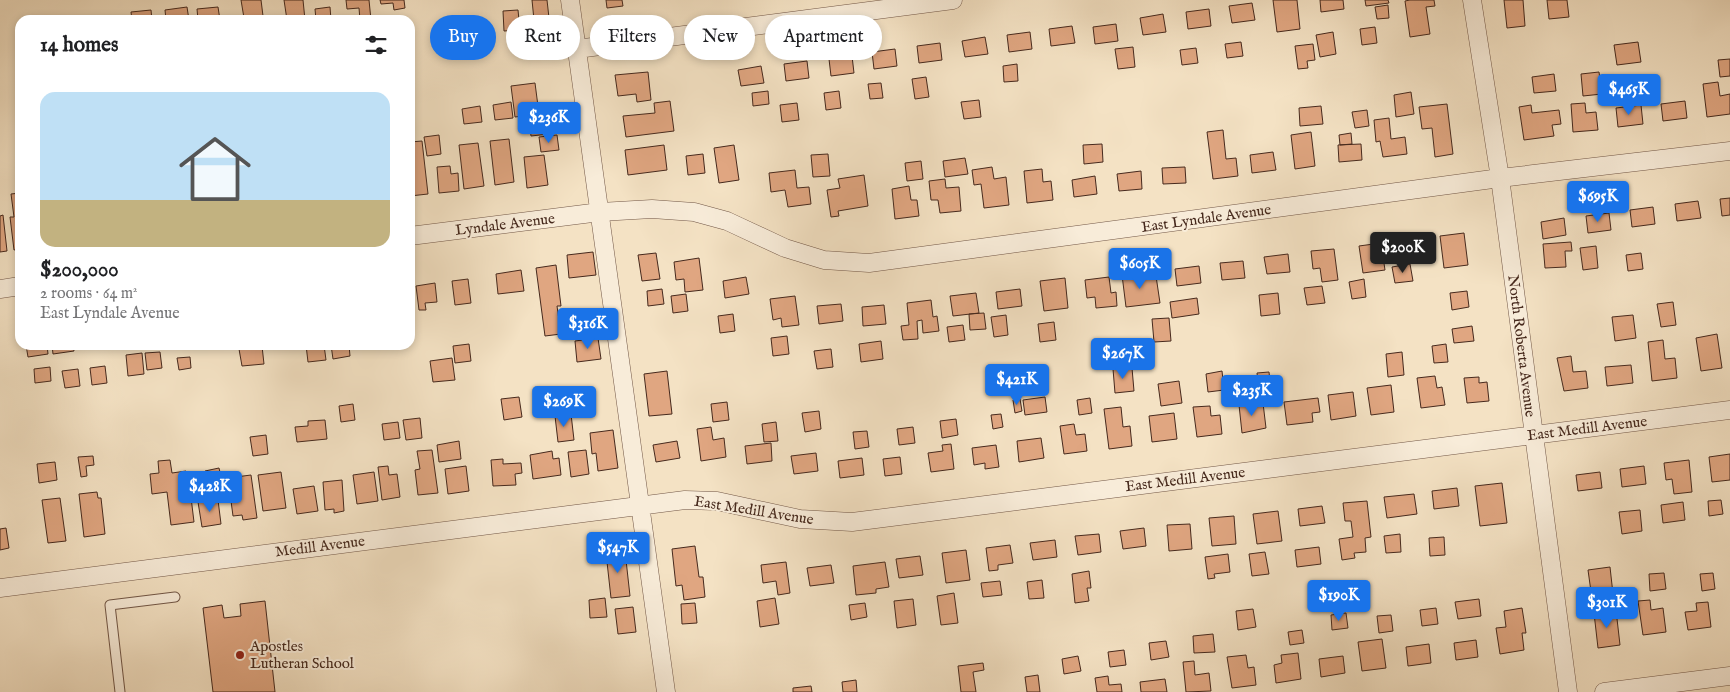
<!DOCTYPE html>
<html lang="en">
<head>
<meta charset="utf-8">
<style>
  :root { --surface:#fff; --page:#f2f2f2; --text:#202124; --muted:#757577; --line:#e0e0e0; --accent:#1a73e8 }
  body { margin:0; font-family:"IM FELL English",serif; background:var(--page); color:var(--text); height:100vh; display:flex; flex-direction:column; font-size:19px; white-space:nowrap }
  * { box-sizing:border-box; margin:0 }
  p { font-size:16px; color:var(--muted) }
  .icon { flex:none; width:28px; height:28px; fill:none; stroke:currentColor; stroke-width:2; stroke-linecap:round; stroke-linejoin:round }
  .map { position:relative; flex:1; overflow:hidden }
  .panel { position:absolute; left:15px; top:15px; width:400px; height:335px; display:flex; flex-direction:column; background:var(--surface); border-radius:15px; box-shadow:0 2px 8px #0003 }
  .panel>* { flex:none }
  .guide { position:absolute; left:430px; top:15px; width:475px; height:45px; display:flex; gap:10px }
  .price { position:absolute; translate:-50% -42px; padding:0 11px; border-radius:5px; background:var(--accent); color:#fff; font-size:16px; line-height:32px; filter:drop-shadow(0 1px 2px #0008) }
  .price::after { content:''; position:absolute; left:50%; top:30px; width:15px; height:11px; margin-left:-8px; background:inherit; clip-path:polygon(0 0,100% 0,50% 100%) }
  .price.current { background:#222; color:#fff }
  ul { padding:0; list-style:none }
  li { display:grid; align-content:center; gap:10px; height:265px; padding:0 25px }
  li+li { border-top:1px solid var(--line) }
  li span { display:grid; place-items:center; height:155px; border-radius:15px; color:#555 }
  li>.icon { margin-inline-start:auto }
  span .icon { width:90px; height:90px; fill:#fffc; stroke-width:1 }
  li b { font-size:21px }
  h2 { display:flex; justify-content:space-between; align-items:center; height:60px; padding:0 25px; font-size:21px }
  .pill { padding:0 18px; border-radius:22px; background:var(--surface); box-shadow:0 2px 8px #0003; font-size:18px; line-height:45px }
  .pill.current { background:var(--accent); color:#fff }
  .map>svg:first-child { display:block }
  .building { fill:#e0a681; stroke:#46291d }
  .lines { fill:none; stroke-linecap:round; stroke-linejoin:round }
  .lane-casing { stroke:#725747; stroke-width:11 }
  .street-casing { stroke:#725747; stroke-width:19 }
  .lane { stroke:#f8ecd9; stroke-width:9 }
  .street { stroke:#f8ecd9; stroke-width:18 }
  .poi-dot { fill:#8f2418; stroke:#f8ecd9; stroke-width:2 }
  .labels { text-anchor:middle; stroke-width:4; stroke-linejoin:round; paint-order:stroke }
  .street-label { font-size:15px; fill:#46291d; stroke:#f8ecd9 }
  .poi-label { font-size:15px; fill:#46291d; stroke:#f8ecd9; text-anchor:start }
</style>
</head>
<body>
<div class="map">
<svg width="1730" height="692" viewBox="0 0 1730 692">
  <rect width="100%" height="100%" fill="#f4e2c4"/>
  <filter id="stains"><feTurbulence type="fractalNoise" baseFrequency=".004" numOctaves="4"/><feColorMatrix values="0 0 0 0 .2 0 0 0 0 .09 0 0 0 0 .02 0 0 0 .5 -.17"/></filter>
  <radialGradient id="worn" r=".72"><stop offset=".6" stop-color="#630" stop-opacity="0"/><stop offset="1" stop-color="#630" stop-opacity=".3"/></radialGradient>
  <path class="building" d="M241 0H261L263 16 244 18Z
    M284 0H303L305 20H287Z
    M346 0H369L371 20H360L359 8 347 9Z
    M380 0H404L405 8 394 10 393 3 381 4Z
    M532 0H547L549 18 534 20Z
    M606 0H622L623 6 607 8Z
    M1273 0H1297L1300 29 1277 32Z
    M1320 0H1343L1344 9 1321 12Z
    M1365 0H1388L1389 3 1366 6Z
    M1410 0H1434L1435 6 1426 7 1430 34 1410 37 1405 1Z
    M1504 0H1523L1525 26 1507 28Z
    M1547 0H1567L1569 17 1549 19Z
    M1252 3 1255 20 1232 23 1229 6Z
    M1388 5 1389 18 1377 19 1375 7Z
    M187 7 189 20H166L165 10Z
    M218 7 220 20H198L197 9Z
    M330 7 331 20H316L315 9Z
    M1209 9 1211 26 1188 29 1186 12Z
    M151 10 152 20H132L131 12Z
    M518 10 520 30 504 31 503 11Z
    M1163 14 1166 32 1143 35 1140 18Z
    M1116 24 1118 41 1095 44 1093 27Z
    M1072 26 1075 43 1051 46 1049 29Z
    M1375 27 1377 43 1362 45 1360 29Z
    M1030 32 1032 49 1009 52 1007 35Z
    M1333 32 1336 54 1320 57 1316 35Z
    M985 37 988 54 965 57 962 41Z
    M1241 42 1243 56 1227 58 1225 44Z
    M1638 42 1641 62 1617 65 1614 45Z
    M940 43 942 60 919 63 917 46Z
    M1313 44 1315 60 1307 61 1308 68 1298 69 1295 46Z
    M1133 47 1135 67 1118 69 1115 49Z
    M1196 48 1198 63 1182 65 1180 50Z
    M895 49 897 66 874 69 872 52Z
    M852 56 854 73 831 76 829 59Z
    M1730 59V76L1720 77 1718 60Z
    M807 61 809 78 786 81 784 64Z
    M1017 64 1018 81 1004 82 1003 66Z
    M761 66 764 83 741 86 738 70Z
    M648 72 651 100 637 102 636 94 618 96 615 75Z
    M1599 72 1602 94 1583 96 1581 74Z
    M1554 74 1556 91 1534 93 1532 77Z
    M926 77 929 97 915 99 912 79Z
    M1718 82 1720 96 1730 94V114L1707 117 1703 84Z
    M535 83 539 114 515 117 511 86Z
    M881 83 883 98 870 99 868 84Z
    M768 91 769 104 753 106 752 93Z
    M839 91 841 108 826 110 824 93Z
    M1411 92 1414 114 1396 117 1394 95Z
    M979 100 981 117 964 119 961 102Z
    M670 101 674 131 626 137 623 116 655 113 654 103Z
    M1685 101 1687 118 1663 121 1661 104Z
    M511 102 513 118 495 120 493 105Z
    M797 103 799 120 782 122 780 105Z
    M1585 103 1586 113 1596 112 1598 130 1573 132 1571 104Z
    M1447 104 1453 154 1435 157 1432 128 1422 129 1419 107Z
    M1531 105 1532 113 1559 110 1561 124 1552 125 1554 136 1524 140 1519 107Z
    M1641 105 1643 124 1618 127 1616 108Z
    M480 106 482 122 464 124 462 109Z
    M1321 106 1323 124 1300 126 1299 108Z
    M1367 110 1369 126 1355 128 1352 112Z
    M555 114 558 133 531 136 529 118Z
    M1389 118 1391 139 1405 137 1407 154 1383 157 1380 141 1376 142 1374 120Z
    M1223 130 1226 159 1236 158 1238 176 1213 179 1207 132Z
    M1311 132 1315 166 1295 169 1291 135Z
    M1351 133 1352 144 1340 145 1339 135Z
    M439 135 441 154 427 156 424 137Z
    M557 135 559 150 541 152 539 137Z
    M509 139 514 182 495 185 490 141Z
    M422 141 428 194 410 196V142Z
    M478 143 484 186 464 189 459 145Z
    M1102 144 1103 162 1084 164 1083 145Z
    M1361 144 1362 160 1339 162 1338 145Z
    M664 145 667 170 628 175 625 150Z
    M734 145 739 180 719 183 714 148Z
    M1273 152 1276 170 1252 173 1250 155Z
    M703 154 705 173 688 175 686 156Z
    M828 154 830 176 813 177 811 155Z
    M544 155 548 185 527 188 524 157Z
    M965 158 968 174 945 177 943 161Z
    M921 161 923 179 907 181 905 163Z
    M450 166 451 174 458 173 459 191 439 193 437 167Z
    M992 167 994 179 1006 177 1009 205 984 208 981 184 974 185 972 170Z
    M1185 167 1186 183 1163 184 1162 168Z
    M1042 169 1043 182 1051 181 1053 200 1027 203 1024 171Z
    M795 170 797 188 809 187 811 204 788 207 785 190 771 192 769 173Z
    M1141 171 1142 189 1119 191 1117 174Z
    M864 175 868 206 838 211 839 216 831 217 827 190 840 188 838 179Z
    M1095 176 1097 194 1074 197 1072 180Z
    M945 179 946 188 959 187 961 211 940 213 938 200H931L929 181Z
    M909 186 911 200H917L919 216 895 219 892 189Z
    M20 193V249L14 250 10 217H14L11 194Z
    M1730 198V215L1722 216 1720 199Z
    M1698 201 1701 218 1677 221 1675 204Z
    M1653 207 1655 224 1632 227 1630 210Z
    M1609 213 1611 230 1588 233 1586 216Z
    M3 215 7 251 0 252V216Z
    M1564 218 1566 235 1543 239 1541 222Z
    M1464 233 1468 265 1444 268 1440 236Z
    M1426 239 1428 256 1404 259 1402 242Z
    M1571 242 1572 251H1565L1566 267 1545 268 1543 244Z
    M1381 243 1385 270 1363 273 1359 246Z
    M1596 246 1598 268 1583 270 1580 248Z
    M1334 249 1338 280 1322 282 1320 268 1313 269 1311 251Z
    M593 252 596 275 569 278 567 255Z
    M656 253 660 279 642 281 638 255Z
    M1641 253 1643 269 1628 271 1626 255Z
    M1288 254 1290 272 1267 274 1264 257Z
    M699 258 703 290 685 292 684 279 676 280 674 262Z
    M1243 261 1245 278 1222 280 1220 263Z
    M1410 264 1413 281 1395 283 1392 267Z
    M556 265 561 306H557L561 334 545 336 536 268Z
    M1199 266 1201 283 1177 286 1175 269Z
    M521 270 524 291 498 294 496 274Z
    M1149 272 1150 277 1156 276 1160 303 1126 307 1122 275Z
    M746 277 749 294 725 298 723 281Z
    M1109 277 1111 293 1116 292 1117 306 1096 308 1095 297 1087 298 1085 280Z
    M1065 278 1068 308 1044 311 1040 281Z
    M468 279 471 303 455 305 452 281Z
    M1364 279 1366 297 1352 299 1349 282Z
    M435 283 437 302 425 303 426 310H419L416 286Z
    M1322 286 1325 303 1307 305 1304 288Z
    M662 289 664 304 648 306 647 291Z
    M1020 289 1022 306 998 309 996 292Z
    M1467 291 1469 307 1452 310 1450 293Z
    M976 293 979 313 953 316 950 296Z
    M1278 293 1280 314 1261 316 1259 295Z
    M686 294 688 311 673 313 671 296Z
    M795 296 799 325 782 327 781 318 773 320 770 299Z
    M1197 298 1199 314 1172 318 1170 302Z
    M931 300 933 317 937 316 939 331 923 333 922 320 917 321 918 339 903 340 901 326 909 325 907 303Z
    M1673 302 1676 325 1661 327 1657 304Z
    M841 304 843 321 819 324 817 306Z
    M884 305 886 324 863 326 862 307Z
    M984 313 986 329 970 330 969 314Z
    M733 314 735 331 720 333 718 316Z
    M1006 315 1008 335 994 337 991 317Z
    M1633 315 1636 338 1615 341 1612 317Z
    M1169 318 1171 341 1154 342 1152 319Z
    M1054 322 1056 340 1040 342 1038 324Z
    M963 325 965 340 949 342 947 327Z
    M1472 326 1474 341 1454 343 1452 329Z
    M1717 334 1722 368 1701 371 1696 338Z
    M787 336 789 354 773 356 771 338Z
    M598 338 601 359 577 362 575 341Z
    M1663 340 1665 359 1675 358 1677 378 1652 381 1648 342Z
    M881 341 883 359 861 362 859 344Z
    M469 344 471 361 455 363 453 346Z
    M1446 344 1448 362 1434 363 1432 346Z
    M26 345H47L48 354 28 357Z
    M52 345H73L74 351 53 354Z
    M88 345H110V347L88 349Z
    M306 345H324L326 360 308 362Z
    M331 345H349L350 356 333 359Z
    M262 346 264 364 242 366 239 349Z
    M831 349 833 367 817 369 814 351Z
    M160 352 162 368 147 370 145 353Z
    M1402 352 1404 375 1388 377 1386 354Z
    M142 353 144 374 128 376 126 355Z
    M1571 356 1573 372 1586 371 1588 388 1564 391 1557 358Z
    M190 357 191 368 179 370 177 358Z
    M452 358 455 380 433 382 430 361Z
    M1631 365 1633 383 1607 386 1605 367Z
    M105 366 107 383 92 385 90 368Z
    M50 367 51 381 35 383 34 369Z
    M1132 368 1134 391 1115 393 1113 369Z
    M78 369 80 386 65 388 62 371Z
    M667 371 672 414 649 416 644 374Z
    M1222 371 1224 390 1208 392 1206 374Z
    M1269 372 1271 391 1259 392 1257 373Z
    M1435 376 1437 388 1442 387 1445 405 1421 408 1417 378Z
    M1479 377V383L1487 382 1489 401 1467 403 1464 378Z
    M1179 381 1182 403 1161 406 1158 384Z
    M1391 385 1394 412 1371 415 1367 388Z
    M1353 392 1356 416 1331 420 1328 395Z
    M519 397 522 417 504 420 501 399Z
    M1045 397 1047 412 1025 415 1023 400Z
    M1090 398 1092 413 1079 415 1077 400Z
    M1318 398 1320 412 1312 413 1313 422 1287 425 1284 402Z
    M1020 399 1022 411 1015 413 1013 400Z
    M727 402 729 420 713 422 711 404Z
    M1263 403 1266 428 1242 433 1239 405Z
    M353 404 355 420 341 422 339 406Z
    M1210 406 1211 416 1220 415 1222 434 1197 437 1193 407Z
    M1121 407 1123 427 1130 426 1132 446 1109 449 1104 409Z
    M819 411 821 429 805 432 802 413Z
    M1174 413 1177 439 1152 442 1149 416Z
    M571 414 574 440 558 442 555 416Z
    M1001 414 1003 427 993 429 991 415Z
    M420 418 422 438 406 440 403 420Z
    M956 419 958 435 942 438 940 421Z
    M325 420 327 439 297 442 295 427 308 426V421Z
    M398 422 400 438 384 440 382 424Z
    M776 422 778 441 764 442 762 424Z
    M1074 424 1076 435 1085 434 1087 451 1064 454 1060 426Z
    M711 427 713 440 724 438 726 457 701 461 697 429Z
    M913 427 915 443 899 445 897 429Z
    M613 430 618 468 598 471 596 453 592 454 590 433Z
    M867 431 869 447 855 449 853 432Z
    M266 435 268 454 253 456 250 437Z
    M1041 438 1044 458 1019 462 1017 441Z
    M459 441 461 459 439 462 437 445Z
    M677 441 680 458 656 462 653 445Z
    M771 443 772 461 747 464 745 446Z
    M951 444 954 469 931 472 928 453 943 451 942 445Z
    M996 445 999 467 985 469V463L974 465 972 448Z
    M432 450 438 493 418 495 415 470 420 469 417 451Z
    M586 450 589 474 571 477 568 452Z
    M552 451 553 459 559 458 561 475 533 479 530 455Z
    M816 453 818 471 794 474 791 456Z
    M1730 454V480L1712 482 1709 457Z
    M93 456 94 465 86 466 87 476 81 477 78 457Z
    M900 457 902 474 885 476 883 459Z
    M862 458 864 475 840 478 838 461Z
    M503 459V464L521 463 522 473 515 474 516 485 493 486 491 460Z
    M170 460 172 473 186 471 187 477 181 478 183 490 190 489 194 522 171 525 167 492 152 494 150 474 159 473 158 461Z
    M1689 460 1692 492 1674 494 1672 479 1666 480 1664 463Z
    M55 462 57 480 39 483 37 464Z
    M388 466 389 475 397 474 400 497 382 500 378 467Z
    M466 466 469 491 448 494 445 469Z
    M1644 466 1646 484 1622 487 1620 469Z
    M219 468 222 481 207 484 205 471Z
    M281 472 286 508 263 511 258 475Z
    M374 472 378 501 357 504 353 475Z
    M1600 472 1602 488 1578 491 1576 475Z
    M251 475 257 518 243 520 242 515 233 516 228 478Z
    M342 480 344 511 334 513V509L325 510 323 482Z
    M1502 483 1507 523 1480 526 1475 486Z
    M314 486 318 511 297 514 293 489Z
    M1457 488 1459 506 1434 509 1432 491Z
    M97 492 98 498H101L105 534 84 537 79 494Z
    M1414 494 1417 514 1387 518 1384 497Z
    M60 498 66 541 48 543 42 500Z
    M218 500 221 524 202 527 198 502Z
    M1721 500 1723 514 1709 516 1708 501Z
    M1367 501 1371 537 1365 538 1366 552 1354 553 1355 558 1342 560 1339 539 1353 537 1351 521H1345L1343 503Z
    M1683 502 1685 520 1663 523 1661 505Z
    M1322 506 1325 523 1300 526 1298 509Z
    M1640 510 1642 531 1622 534 1619 512Z
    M1278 511 1282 541 1257 544 1253 514Z
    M1234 516 1236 544 1212 546 1209 518Z
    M1190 524 1192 549 1169 551 1167 525Z
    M6 528 9 548 0 550V529Z
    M1144 528 1146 546 1123 549 1120 531Z
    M1099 534 1101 552 1078 555 1075 536Z
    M1400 534 1401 552 1386 553 1384 536Z
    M1444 537 1445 555 1430 556 1429 538Z
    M1055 540 1057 557 1033 560 1030 543Z
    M1010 545 1013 563 998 565V570L989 571 986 548Z
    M695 546 699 577H703L705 597 684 600 682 585 676 586 672 549Z
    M1319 547 1321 564 1297 567 1295 550Z
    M966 550 970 580 946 583 942 553Z
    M625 551 630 596 611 598 606 553Z
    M1265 552 1269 574 1252 576 1249 554Z
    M1228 554 1230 572 1214 574 1215 578 1208 579 1205 557Z
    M920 556 923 575 899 578 896 559Z
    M786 562 790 593 778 595 776 581 763 583 761 565Z
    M885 562 889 587 876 589V593L856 595 853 566Z
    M831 565 834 583 810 586 807 568Z
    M1610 567 1614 603 1593 606 1588 570Z
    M1089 571 1091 588H1087L1089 601 1075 603 1072 574Z
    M1664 573 1666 589 1650 591 1649 574Z
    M1713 573 1715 589 1702 591 1700 574Z
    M1042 580 1044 598 1029 599 1027 582Z
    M1000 581 1002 595 983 597 981 583Z
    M954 593 958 623 941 625 937 596Z
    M605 598 607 617 590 618 589 600Z
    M775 598 779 624 760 627 757 601Z
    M913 599 916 625 897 628 894 601Z
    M1479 599 1481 616 1458 619 1455 602Z
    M1650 600 1651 610 1663 608 1666 632 1643 635 1638 601Z
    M265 601 275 692H213L203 608 222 605 224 618 241 616 240 604Z
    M1708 602 1711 627 1688 630 1685 612 1697 611 1696 603Z
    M695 603 697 623 682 624 681 604Z
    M865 603 867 617 851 620 849 605Z
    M633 607 636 632 618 634 615 609Z
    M1436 608 1438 624 1422 626 1420 610Z
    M1522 608 1526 633H1522L1524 650 1500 654 1496 628 1506 627 1504 611Z
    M1253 609 1256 627 1238 630 1236 611Z
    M1616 610 1620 645 1598 648 1594 613Z
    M1346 613 1348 628 1332 630 1331 615Z
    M1391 615 1393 631 1379 633 1377 616Z
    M1302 630 1304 643 1290 645 1288 632Z
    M1213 634 1215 652 1194 653 1193 636Z
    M1382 639 1386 668 1362 671 1358 642Z
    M1476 640 1478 657 1456 660 1454 643Z
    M1166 641 1169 657 1151 660 1149 643Z
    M1429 644 1431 663 1408 666 1406 647Z
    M1124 650 1126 665 1110 667 1108 652Z
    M1298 653 1301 679 1276 683 1274 665 1282 663 1281 655Z
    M1246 655 1248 668 1254 667 1256 685 1232 688 1227 657Z
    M1078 656 1081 671 1064 674 1062 659Z
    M1343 656 1345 673 1321 677 1319 659Z
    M1194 661 1195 675 1209 673 1211 691 1186 692 1183 662Z
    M983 663 984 670 973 672 976 692H961L958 666Z
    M1038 675 1040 692H1027L1025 677Z
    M1108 676 1109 685 1121 684 1122 692H1097L1095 678Z
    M1165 679 1167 692H1141L1140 682Z
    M856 680 857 692H843L842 682Z
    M811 686 812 692H793V688Z"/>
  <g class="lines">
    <defs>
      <path id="lane" d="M120 692 110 605 175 597"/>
      <path id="street" d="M570 0 666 692
        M1472 0 1500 178 1568 692
        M577 49 953 0
        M410 236 600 212 652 209 694 212 727 221 785 248 824 260 869 263 1500 178 1730 151
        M0 289 20 286
        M0 588 685 500 717 501 800 519 852 522 1730 410
        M1604 692 1730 676"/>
    </defs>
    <use href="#lane" class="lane-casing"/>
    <use href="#street" class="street-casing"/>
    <use href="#lane" class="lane"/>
    <use href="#street" class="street"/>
  </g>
  <circle class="poi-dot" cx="240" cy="655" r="5"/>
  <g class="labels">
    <g class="street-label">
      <text transform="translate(1206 218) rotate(-8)" y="5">East Lyndale Avenue</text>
      <text transform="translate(505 224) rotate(-7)" y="5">Lyndale Avenue</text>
      <text transform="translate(1522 346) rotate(83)" y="5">North Roberta Avenue</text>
      <text transform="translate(1587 428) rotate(-7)" y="5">East Medill Avenue</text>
      <text transform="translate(1185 479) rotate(-7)" y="5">East Medill Avenue</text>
      <text transform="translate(754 510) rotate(9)" y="5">East Medill Avenue</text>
      <text transform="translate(320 546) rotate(-7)" y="5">Medill Avenue</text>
    </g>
    <g class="poi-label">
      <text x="250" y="651">Apostles<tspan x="250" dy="17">Lutheran School</tspan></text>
    </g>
  </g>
  <rect width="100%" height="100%" filter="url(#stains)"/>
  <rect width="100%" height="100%" fill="url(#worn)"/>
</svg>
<b class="price" style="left:1629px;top:116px">$465K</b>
<b class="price" style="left:549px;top:144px">$236K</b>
<b class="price" style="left:1598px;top:223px">$695K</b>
<b class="price current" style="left:1403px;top:274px">$200K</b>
<b class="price" style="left:1140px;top:290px">$605K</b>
<b class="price" style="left:588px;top:350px">$316K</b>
<b class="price" style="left:1123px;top:380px">$267K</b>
<b class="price" style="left:1017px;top:406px">$421K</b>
<b class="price" style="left:1252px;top:417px">$235K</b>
<b class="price" style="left:564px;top:428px">$269K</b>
<b class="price" style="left:210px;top:513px">$428K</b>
<b class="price" style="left:618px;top:574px">$547K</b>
<b class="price" style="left:1339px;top:622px">$190K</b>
<b class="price" style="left:1607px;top:629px">$301K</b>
<div class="guide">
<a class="pill current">Buy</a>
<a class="pill">Rent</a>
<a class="pill">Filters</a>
<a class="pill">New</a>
<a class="pill">Apartment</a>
</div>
<section class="panel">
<h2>14 homes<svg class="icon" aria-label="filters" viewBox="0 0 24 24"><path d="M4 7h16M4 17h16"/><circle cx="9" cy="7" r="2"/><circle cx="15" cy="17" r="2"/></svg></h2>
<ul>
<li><span style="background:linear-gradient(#bfe0f5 70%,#c2b280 0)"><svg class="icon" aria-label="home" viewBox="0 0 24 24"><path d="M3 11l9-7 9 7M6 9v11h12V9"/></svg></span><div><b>$200,000</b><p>2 rooms · 64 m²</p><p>East Lyndale Avenue</p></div></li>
</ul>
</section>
</div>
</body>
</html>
